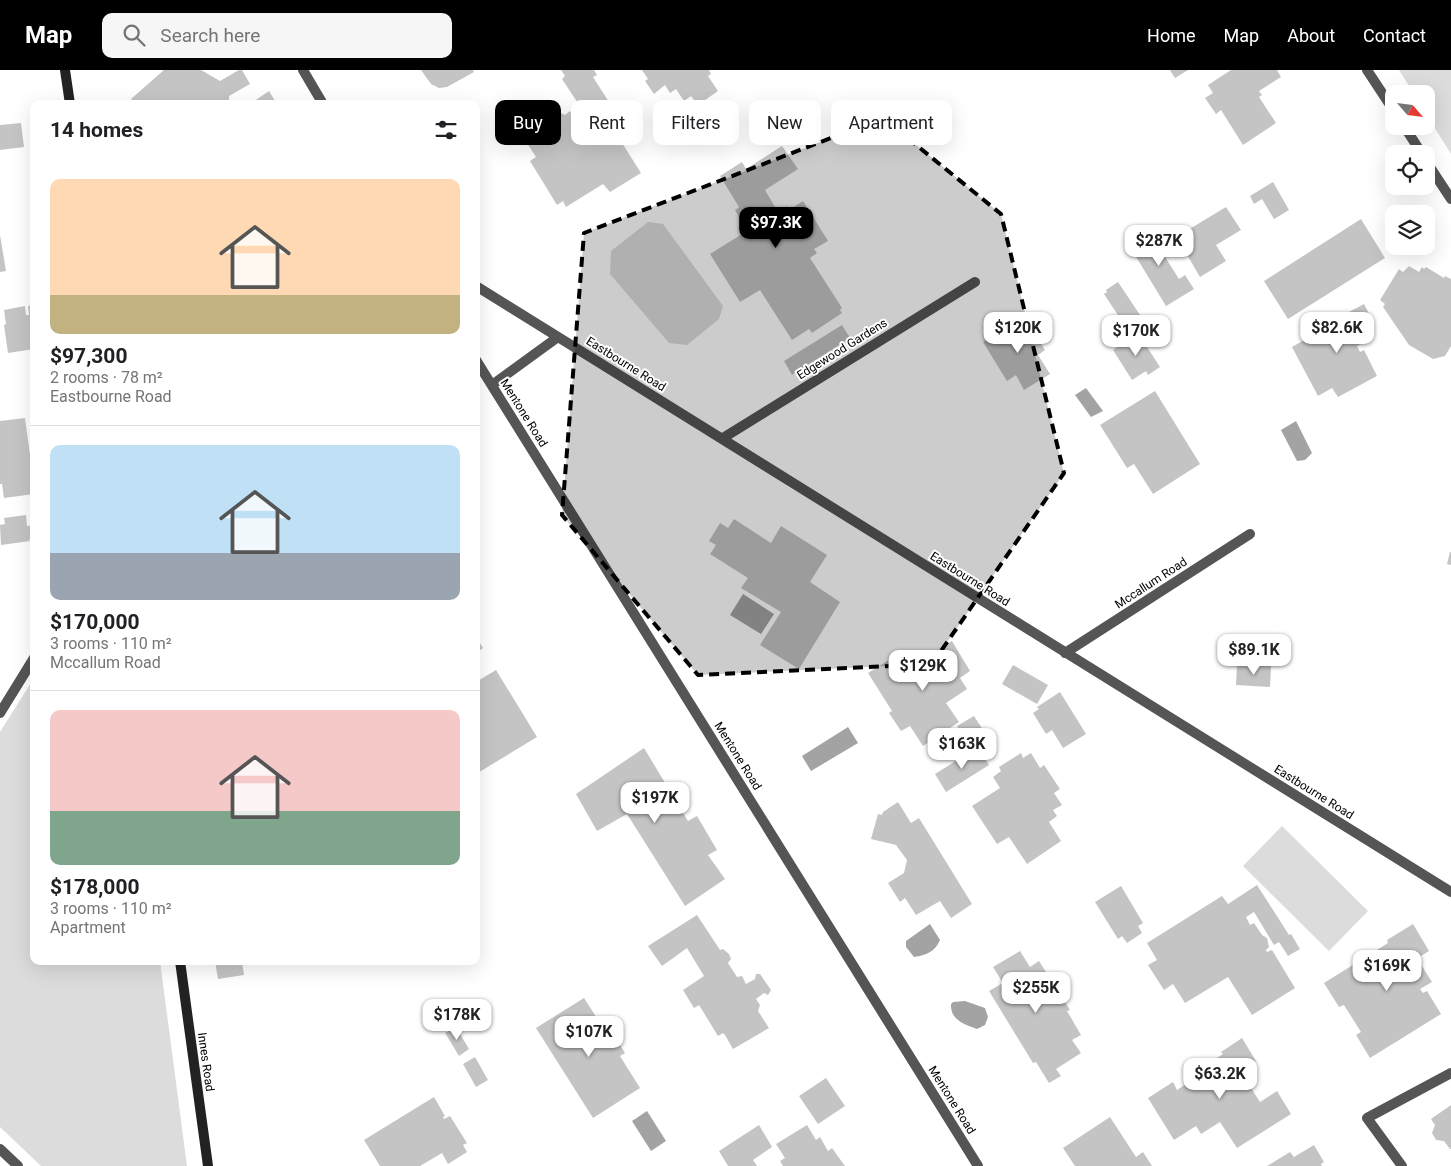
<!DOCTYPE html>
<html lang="en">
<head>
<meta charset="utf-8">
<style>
  :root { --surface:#fff; --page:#f6f6f6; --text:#202124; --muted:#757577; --line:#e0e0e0; --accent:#000 }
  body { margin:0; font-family:Roboto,sans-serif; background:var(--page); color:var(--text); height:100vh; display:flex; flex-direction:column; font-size:19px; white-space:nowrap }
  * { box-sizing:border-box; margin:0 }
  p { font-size:16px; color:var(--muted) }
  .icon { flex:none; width:28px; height:28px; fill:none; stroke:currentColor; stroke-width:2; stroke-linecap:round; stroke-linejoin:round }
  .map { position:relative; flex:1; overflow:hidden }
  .sheet { position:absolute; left:30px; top:30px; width:450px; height:865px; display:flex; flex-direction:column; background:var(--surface); border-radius:10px; box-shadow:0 5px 20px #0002 }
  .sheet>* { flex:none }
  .hud { position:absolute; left:495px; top:30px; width:475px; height:45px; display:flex; gap:10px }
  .needle { width:32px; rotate:118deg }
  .fabs { position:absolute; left:1385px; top:15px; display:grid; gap:10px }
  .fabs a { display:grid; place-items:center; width:50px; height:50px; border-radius:10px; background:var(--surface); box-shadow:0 5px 20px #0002; font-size:25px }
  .price { position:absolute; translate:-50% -42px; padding:0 11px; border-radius:10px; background:#fff; color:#222; font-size:16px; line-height:32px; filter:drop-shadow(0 1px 2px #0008) }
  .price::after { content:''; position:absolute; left:50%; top:30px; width:15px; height:11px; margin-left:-8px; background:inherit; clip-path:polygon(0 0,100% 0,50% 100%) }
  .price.active { background:var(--accent); color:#fff }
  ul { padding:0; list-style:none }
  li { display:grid; align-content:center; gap:10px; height:265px; padding:0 20px }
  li+li { border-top:1px solid var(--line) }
  li span { display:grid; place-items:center; height:155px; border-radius:10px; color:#555 }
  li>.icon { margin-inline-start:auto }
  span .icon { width:90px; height:90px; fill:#fffc; stroke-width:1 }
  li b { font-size:21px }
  h2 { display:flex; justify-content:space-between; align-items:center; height:60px; padding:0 20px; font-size:21px }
  .tag { padding:0 18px; border-radius:10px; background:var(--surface); box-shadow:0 5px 20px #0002; font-size:18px; line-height:45px }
  .tag.active { background:var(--accent); color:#fff }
  header { display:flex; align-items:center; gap:30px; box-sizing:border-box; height:70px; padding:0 25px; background:var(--accent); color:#fff }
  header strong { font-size:24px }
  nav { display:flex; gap:28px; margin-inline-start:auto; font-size:18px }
  .search { width:350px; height:45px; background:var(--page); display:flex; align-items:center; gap:12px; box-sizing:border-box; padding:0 18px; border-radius:10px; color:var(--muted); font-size:19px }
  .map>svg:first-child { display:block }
  .green { fill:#dcdcdc }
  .water { fill:#a3a3a3 }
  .building { fill:#c4c4c4 }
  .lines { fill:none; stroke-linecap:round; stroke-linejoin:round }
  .lane { stroke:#555; stroke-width:10 }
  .street { stroke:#555; stroke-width:10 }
  .secondary { stroke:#222; stroke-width:10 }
  .marked { fill:#000; fill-opacity:0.2; stroke:#000; stroke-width:4; stroke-dasharray:10 6; stroke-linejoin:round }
  .labels { text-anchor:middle; stroke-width:4; stroke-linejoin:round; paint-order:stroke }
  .street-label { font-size:12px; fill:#000; stroke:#fff }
</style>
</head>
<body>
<header>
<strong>Map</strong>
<div class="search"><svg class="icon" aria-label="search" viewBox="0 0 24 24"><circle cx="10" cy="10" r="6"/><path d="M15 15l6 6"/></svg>Search here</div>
<nav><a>Home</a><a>Map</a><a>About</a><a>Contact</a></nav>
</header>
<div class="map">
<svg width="1451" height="1096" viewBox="0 0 1451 1096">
  <rect width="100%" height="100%" fill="#fff"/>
  <path class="green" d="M1399 0H1451V84L1426 44V24H1414Z
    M648 152 663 154 723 236 719 249 687 275 669 273 610 204 611 181Z
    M34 608V891H160L187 1096H41L0 1057V662Z
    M1282 756 1368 841 1329 881 1243 796Z"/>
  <path class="water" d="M1086 318 1103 341 1091 347 1075 325Z
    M1296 351 1312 383 1305 390 1297 391 1281 360Z
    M743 524 774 544 761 564 730 545Z
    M848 657 858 673 811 701 802 686Z
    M930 854 940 870C935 882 926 885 914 887L906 877V871Z
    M965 931 985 938 988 947 985 955 977 959C964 954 950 950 951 934L953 932Z
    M647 1041 666 1071 651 1081 632 1051Z"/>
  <path class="building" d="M164 0H201L220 11 239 0H242L250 14 229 26V34H133L134 32 131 29Z
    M421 0H473L474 2 447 17 439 18 431 14Z
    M561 0H594L597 5 593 7 623 54 603 66 606 72 617 65 641 103 610 122 603 114 566 137 563 131 557 135 530 91 536 87 525 70 555 52 554 48 561 43 565 45 570 41 576 51 585 44 562 9 565 6Z
    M642 0H709L711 4 708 6 718 21 698 35 691 26 684 31 676 19 670 23 665 15 654 24 645 11 648 9Z
    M1170 0H1188L1175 8Z
    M1231 0H1277L1281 7 1259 21 1262 25 1259 27 1276 53 1243 75 1221 40 1216 44 1205 28 1213 23 1208 15Z
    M269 21 277 34H250Z
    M21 53 24 77 0 80V55Z
    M782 76 798 99 765 120 778 142 787 136 789 140 803 131 828 171 814 179 817 183 810 188 842 238 840 240 842 243 812 263 809 259 792 270 760 220 740 232 710 184 747 161 735 140 739 137 720 106 742 92 746 99Z
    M1273 112 1289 140 1274 149 1262 129 1254 134 1250 126Z
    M1226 137 1241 160 1216 175 1226 191 1200 207 1182 176 1179 178 1173 169Z
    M1361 149 1385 188 1288 249 1264 211Z
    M1151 157 1168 179 1162 182 1179 209 1185 205 1194 219 1166 236 1127 172Z
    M0 165 6 201 0 202Z
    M1409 196 1419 202 1422 197 1424 199 1426 197 1444 208 1445 206 1451 209V276L1445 286 1433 289 1409 275 1383 237 1385 234 1380 230 1399 199 1403 202Z
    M1118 212 1142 248 1129 256 1127 255 1125 256 1104 224 1107 222 1106 220Z
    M1364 234 1373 251 1356 261 1363 273 1357 276 1360 282 1364 280 1377 306 1338 327 1332 318 1318 326 1292 277 1306 269 1304 266Z
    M34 235V279L8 283 4 255 6 254 4 240 25 236 26 245H29L28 236Z
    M1024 247 1045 280 1038 285 1050 304 1024 320 1016 305 1007 311 983 272Z
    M842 255 850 268 792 305 784 291Z
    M1138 263 1160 297 1148 305 1146 301 1132 310 1113 280Z
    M1155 321 1200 394 1153 424 1134 394 1127 398 1100 355Z
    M25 348 32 400H34V424L4 428 2 414H0V351Z
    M26 445 27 456 34 455V469H29L30 471 1 475 0 455 5 454 4 448Z
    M734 449 771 473 781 456 827 485 810 512 840 532 799 599 760 575 781 542 741 518 748 508 710 484 716 475 709 471 720 453 728 458Z
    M1450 482H1451V495L1447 494Z
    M476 567 483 578 476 583Z
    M952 571 970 601 960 608 967 619 946 633 959 652 923 676 910 656 901 661 889 643 892 641 868 603 889 590 896 602 919 587 927 600 933 596 927 587Z
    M1237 594 1271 596 1270 617 1236 615Z
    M1013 595 1048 615 1037 634 1002 614Z
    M496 600 537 667 476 704V612Z
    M1060 622 1086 664 1063 678 1052 660 1046 664 1033 643 1039 639 1037 637Z
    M974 646 985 663 967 674 957 656Z
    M978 677 989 695 946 722 935 704Z
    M644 678 688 751 697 746 717 780 708 785 725 809 685 836 627 744 597 761 576 724Z
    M1021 683 1023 688 1031 683 1040 698 1044 695 1060 719 1054 723 1062 735 1053 740 1057 746 1049 752 1061 771 1027 794 1009 767 997 774 972 736 1000 718 993 707 1001 701 999 697Z
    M898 732 911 753 919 748 972 834 951 848 940 831 916 845 905 828 900 832 888 813 904 803 907 790 896 775 871 769 878 744 882 745 883 742Z
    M1257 815 1289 865 1291 864 1300 879 1288 886 1279 872 1274 875 1254 842 1246 847 1250 855 1254 853 1262 865 1267 868 1269 877 1266 880 1267 882 1272 880 1295 918 1252 945 1228 907 1185 933 1173 914 1164 920 1148 895 1157 890 1147 873 1222 826 1228 834Z
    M1121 816 1143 853 1138 856 1142 863 1127 873 1122 866 1118 869 1095 832Z
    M697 845 720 880 723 879 729 884 731 889 728 893 737 907 742 906 746 914 755 909 756 904H760L771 920 768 925 764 923 756 929 760 935 758 941 769 958 733 979 725 965 723 963 718 966 699 935 694 938 683 920 704 906 687 878 662 896 648 876Z
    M1413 854 1429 881 1405 896 1408 901 1420 893 1432 912 1420 919 1423 923 1427 921 1441 944 1370 988 1356 965 1361 962 1344 935 1339 937 1324 913 1388 873 1387 870Z
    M1020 881 1030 897 1039 891 1070 940 1067 941 1081 965 1072 970 1081 983 1056 999 1061 1006 1049 1013 1036 992 1033 993 989 921 1003 913 993 897Z
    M215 891H242L244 905 218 909Z
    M584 928 611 970 615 967 625 983 620 986 640 1018 593 1048 536 958Z
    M456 957 469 979 459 986 445 963Z
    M1242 968 1256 991 1240 1001 1260 1032 1277 1021 1291 1044 1237 1078 1220 1052 1201 1064 1196 1056 1174 1070 1148 1028 1173 1012 1177 1020 1186 1014 1184 1012 1193 1006 1195 1009 1198 1007 1195 1002 1223 984 1221 982Z
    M475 987 488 1010 476 1017 463 994Z
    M826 1008 845 1036 818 1054 799 1026Z
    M434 1027 445 1046 443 1047 444 1049 450 1046 467 1073 463 1075 467 1082 448 1094 442 1083 420 1096H380L364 1070Z
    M1451 1035V1079H1450L1444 1071 1436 1070 1432 1063 1435 1055 1431 1049Z
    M1110 1047 1136 1087 1143 1082 1152 1096H1075L1063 1078Z
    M759 1055 772 1077 753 1090 757 1096H728L719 1081Z
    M807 1055 816 1070 820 1067 828 1081 832 1078 845 1096H783L780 1091 785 1088 776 1074Z
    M1314 1075 1324 1092 1321 1094 1322 1096H1267L1290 1082 1294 1087Z"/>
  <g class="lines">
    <path class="lane" d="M723 368 975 212
      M1402 1096 1367 1048 1451 1003"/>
    <path class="street" d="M303 0 323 34
      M1367 0 1394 41
      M1404 56 1422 84
      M1426 91 1451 129
      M476 216 1451 822
      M476 290 978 1096
      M492 315 558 267
      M1065 583 1250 464
      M0 643 34 588
      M0 1079 18 1096"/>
    <path class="secondary" d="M65 0 70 34
      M180 891 208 1096"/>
  </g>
  <path class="marked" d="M883 48 1001 144 1064 403 932 594 698 605 562 445 584 163Z"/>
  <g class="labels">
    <g class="street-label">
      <text transform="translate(842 279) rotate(-32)" y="4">Edgewood Gardens</text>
      <text transform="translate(626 294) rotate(32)" y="4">Eastbourne Road</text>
      <text transform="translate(524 343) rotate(58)" y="4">Mentone Road</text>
      <text transform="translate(970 509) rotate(32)" y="4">Eastbourne Road</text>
      <text transform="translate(1151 513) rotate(-33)" y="4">Mccallum Road</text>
      <text transform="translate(738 686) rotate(58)" y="4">Mentone Road</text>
      <text transform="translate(1314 722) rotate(32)" y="4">Eastbourne Road</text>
      <text transform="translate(206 992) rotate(82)" y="4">Innes Road</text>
      <text transform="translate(952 1030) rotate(58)" y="4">Mentone Road</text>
    </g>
  </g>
</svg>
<div class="fabs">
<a><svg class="needle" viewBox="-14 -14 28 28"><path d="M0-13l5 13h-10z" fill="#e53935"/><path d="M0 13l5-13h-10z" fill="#757577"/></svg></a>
<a><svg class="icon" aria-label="locate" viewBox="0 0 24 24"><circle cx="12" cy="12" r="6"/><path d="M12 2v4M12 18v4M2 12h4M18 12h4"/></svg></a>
<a><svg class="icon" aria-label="layers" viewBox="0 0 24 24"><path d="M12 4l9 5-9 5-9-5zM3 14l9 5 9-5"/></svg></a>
</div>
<b class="price active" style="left:776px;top:179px">$97.3K</b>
<b class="price" style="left:1159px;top:197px">$287K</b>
<b class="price" style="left:1018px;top:284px">$120K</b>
<b class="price" style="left:1337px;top:284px">$82.6K</b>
<b class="price" style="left:1136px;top:287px">$170K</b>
<b class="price" style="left:1254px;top:606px">$89.1K</b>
<b class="price" style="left:923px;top:622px">$129K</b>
<b class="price" style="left:962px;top:700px">$163K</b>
<b class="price" style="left:655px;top:754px">$197K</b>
<b class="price" style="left:1387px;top:922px">$169K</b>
<b class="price" style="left:1036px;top:944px">$255K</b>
<b class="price" style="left:457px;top:971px">$178K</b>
<b class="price" style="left:589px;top:988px">$107K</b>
<b class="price" style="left:1220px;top:1030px">$63.2K</b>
<div class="hud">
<a class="tag active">Buy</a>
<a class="tag">Rent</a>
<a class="tag">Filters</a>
<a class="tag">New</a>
<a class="tag">Apartment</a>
</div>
<section class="sheet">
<h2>14 homes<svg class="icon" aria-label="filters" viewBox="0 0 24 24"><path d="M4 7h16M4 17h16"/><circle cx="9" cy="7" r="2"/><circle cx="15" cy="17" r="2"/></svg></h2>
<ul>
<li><span style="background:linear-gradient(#ffd9b3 75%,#c2b280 0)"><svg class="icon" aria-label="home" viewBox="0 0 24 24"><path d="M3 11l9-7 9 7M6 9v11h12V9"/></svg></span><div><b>$97,300</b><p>2 rooms · 78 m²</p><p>Eastbourne Road</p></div></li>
<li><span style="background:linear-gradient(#bfe0f5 70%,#9aa5b1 0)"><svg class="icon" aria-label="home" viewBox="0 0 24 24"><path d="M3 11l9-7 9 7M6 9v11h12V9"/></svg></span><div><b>$170,000</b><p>3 rooms · 110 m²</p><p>Mccallum Road</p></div></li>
<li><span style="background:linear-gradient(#f6c9c9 65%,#7fa58c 0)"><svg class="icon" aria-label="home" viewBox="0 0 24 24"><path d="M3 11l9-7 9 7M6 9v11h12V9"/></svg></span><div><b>$178,000</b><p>3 rooms · 110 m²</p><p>Apartment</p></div></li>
</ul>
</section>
</div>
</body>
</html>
